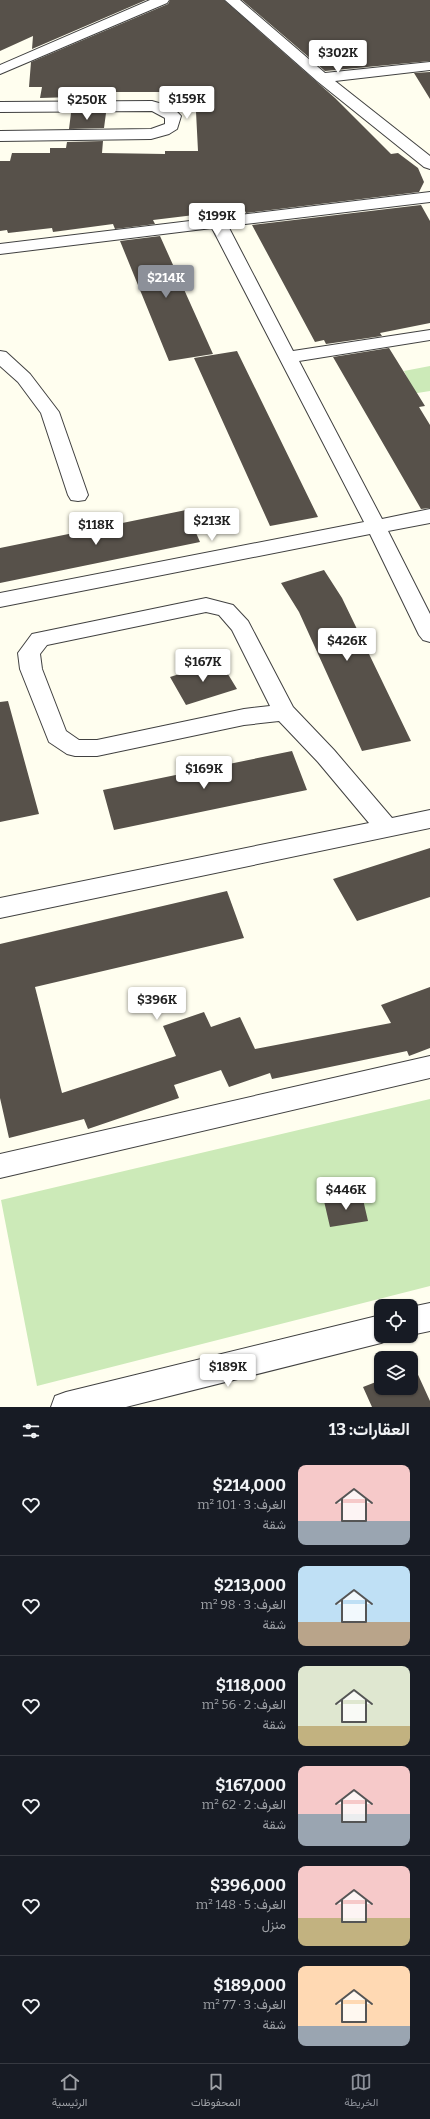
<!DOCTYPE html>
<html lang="ar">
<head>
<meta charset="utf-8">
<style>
  :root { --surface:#171b24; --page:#242831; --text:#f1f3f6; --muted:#9ea1a6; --line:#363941; --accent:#8c9099 }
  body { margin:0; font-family:Bitter,Vazirmatn,serif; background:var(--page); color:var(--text); direction:rtl; height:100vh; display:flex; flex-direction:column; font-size:15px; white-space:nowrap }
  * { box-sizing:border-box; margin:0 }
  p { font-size:13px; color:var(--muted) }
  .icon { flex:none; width:22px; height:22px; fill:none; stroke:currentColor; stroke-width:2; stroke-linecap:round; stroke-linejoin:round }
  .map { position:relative; height:1407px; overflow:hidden; direction:ltr }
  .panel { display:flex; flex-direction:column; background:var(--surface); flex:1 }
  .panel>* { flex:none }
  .buttons { position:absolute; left:374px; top:1299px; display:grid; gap:8px }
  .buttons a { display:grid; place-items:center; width:44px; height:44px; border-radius:8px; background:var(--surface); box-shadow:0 1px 3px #0004; font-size:20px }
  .price { position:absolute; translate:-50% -34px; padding:0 9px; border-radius:4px; background:#fff; color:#222; font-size:13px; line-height:26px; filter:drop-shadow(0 1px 2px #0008) }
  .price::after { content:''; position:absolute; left:50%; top:24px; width:12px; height:9px; margin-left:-6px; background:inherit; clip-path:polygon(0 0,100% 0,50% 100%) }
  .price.on { background:var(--accent); color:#fff }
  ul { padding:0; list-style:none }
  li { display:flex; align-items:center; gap:12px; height:100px; padding:0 20px }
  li+li { border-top:1px solid var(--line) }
  li span { display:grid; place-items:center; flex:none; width:112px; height:80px; border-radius:8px; color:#555 }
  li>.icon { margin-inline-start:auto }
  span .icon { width:48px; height:48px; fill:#fffc; stroke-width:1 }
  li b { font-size:17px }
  h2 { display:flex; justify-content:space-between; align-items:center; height:48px; padding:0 20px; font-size:17px }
  .menu { display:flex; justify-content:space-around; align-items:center; height:56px; border-top:1px solid var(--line); background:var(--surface); font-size:11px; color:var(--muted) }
  .menu a { display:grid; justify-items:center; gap:2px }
  .menu .on { color:var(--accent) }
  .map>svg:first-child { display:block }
  .green { fill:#cceab8 }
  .building { fill:#57514a }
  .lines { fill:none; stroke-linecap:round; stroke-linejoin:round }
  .minor-casing { stroke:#414141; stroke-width:2 }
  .minor { fill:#fff; fill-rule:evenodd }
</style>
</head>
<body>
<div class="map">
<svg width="430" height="1407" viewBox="0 0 430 1407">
  <rect width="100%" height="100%" fill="#fffeef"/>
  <path class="green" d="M430 366V391L411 394 401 378 407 377 404 371Z
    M430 1099V1286L37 1386 1 1200Z"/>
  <path class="building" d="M0 0H146L32 49 33 36 0 51Z
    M170 0H224L335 98 391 154 398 153 418 168 424 182 419 192 246 213 244 209 153 220 155 224 115 229 113 224 53 232 52 228 8 233 7 230 0 231V161H10L12 153H50V148H66L67 142 103 141 102 153 165 154V151H198L195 92H107V100H73V97L40 98 42 87H29L31 62 168 4Z
    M242 0H430V61L325 71Z
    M430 72V99L414 73Z
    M71 113H106L104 128 69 129Z
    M421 205 430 221V323L380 333 382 336 326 344 324 340 315 342 252 225Z
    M160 236 213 354 169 361 120 241Z
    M389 348 425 406 419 407 430 425V508L421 509 333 357Z
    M237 351 318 517 270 526 194 358Z
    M186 510 200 542 0 583V548Z
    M324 570 342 598 411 741 362 751 299 612 281 583Z
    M220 661 237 689 186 705 170 677Z
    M8 701 39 814 0 822V702Z
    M292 751 307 790 114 830 103 790Z
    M430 848V897L357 921 333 879Z
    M227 891 244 938 35 987 62 1093 176 1056 163 1026 204 1012 211 1027 240 1017 255 1049 391 1023 381 1005 430 987V1048L409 1056 407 1051 272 1079 270 1073 229 1087 221 1070 174 1085 179 1098 88 1129 84 1119 9 1138 0 1098V944Z
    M362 1195 368 1221 330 1227 324 1201Z
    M414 1366 430 1401V1407H372L363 1387 381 1380V1388H411V1367Z"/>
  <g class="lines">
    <defs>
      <path id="minor" d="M150 0H169L167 3 0 74V65Z
        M225 0H240L325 73 430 62V70L335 81 430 156V169L424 167 317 81Z
        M152 101C163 104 174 107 181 116L177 129 169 134 151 139 0 141V131L151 129 165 124V118L152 111 0 112V102Z
        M430 192V202L228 226 293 351 430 330V340L299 361 382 519 430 509V523L388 531 430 614V642L423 640 419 635 370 534 0 607V593L364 522 212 228 0 254V244Z
        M0 351 6 352 30 374 59 412 88 495 85 500 78 501 71 500 68 495 41 413 18 382 0 366Z
        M206 598 233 605 248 621 293 707 334 750 392 818 430 810V828L0 918V898L369 823 318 762 279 721 244 725 97 756H75L67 754 49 742 20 669 18 653 32 634ZM206 612 219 615 232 630 270 706 244 709 97 740H79L66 731 42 669 40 654 47 645Z
        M430 1056V1078L0 1178V1154Z
        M430 1303V1331L411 1335V1307Z
        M381 1315V1336H393L391 1339 381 1343 126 1407H51L55 1396 66 1392Z"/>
    </defs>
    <use href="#minor" class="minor-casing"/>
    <use href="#minor" class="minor"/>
  </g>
</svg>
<div class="buttons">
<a><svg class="icon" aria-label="locate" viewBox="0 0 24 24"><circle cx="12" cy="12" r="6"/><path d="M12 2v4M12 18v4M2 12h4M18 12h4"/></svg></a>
<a><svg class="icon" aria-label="layers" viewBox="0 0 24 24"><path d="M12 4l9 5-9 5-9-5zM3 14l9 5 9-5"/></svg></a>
</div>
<b class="price" style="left:338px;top:74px">$302K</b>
<b class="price" style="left:187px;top:120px">$159K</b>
<b class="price" style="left:87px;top:121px">$250K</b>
<b class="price" style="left:217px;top:237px">$199K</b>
<b class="price on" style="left:166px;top:299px">$214K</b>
<b class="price" style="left:212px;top:542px">$213K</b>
<b class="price" style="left:96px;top:546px">$118K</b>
<b class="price" style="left:347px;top:662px">$426K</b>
<b class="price" style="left:203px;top:683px">$167K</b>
<b class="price" style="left:204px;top:790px">$169K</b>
<b class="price" style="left:157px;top:1021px">$396K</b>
<b class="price" style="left:346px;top:1211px">$446K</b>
<b class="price" style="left:228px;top:1388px">$189K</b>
</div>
<section class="panel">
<h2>العقارات: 13<svg class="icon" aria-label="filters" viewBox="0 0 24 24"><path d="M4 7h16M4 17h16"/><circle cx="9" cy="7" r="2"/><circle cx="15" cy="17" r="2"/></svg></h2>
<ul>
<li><span style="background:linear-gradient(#f6c9c9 70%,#9aa5b1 0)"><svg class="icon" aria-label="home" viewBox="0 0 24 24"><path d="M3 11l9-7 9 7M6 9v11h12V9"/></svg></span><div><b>$214,000</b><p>الغرف: 3 · 101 m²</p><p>شقة</p></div><svg class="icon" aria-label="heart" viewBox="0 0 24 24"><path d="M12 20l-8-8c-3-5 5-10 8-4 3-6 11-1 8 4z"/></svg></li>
<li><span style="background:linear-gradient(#bfe0f5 70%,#b9a48a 0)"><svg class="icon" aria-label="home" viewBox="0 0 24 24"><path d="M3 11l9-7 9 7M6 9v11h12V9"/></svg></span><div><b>$213,000</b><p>الغرف: 3 · 98 m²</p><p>شقة</p></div><svg class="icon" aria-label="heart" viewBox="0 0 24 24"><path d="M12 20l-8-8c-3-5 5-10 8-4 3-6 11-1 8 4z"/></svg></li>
<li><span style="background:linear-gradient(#dfe7d0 75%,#c2b280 0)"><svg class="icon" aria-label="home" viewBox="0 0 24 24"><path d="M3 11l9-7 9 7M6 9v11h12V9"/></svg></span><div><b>$118,000</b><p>الغرف: 2 · 56 m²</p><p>شقة</p></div><svg class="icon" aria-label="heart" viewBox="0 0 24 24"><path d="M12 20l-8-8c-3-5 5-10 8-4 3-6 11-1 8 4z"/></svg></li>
<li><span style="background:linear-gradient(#f6c9c9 60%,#9aa5b1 0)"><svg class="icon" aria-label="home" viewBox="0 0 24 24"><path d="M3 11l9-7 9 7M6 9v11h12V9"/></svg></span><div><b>$167,000</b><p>الغرف: 2 · 62 m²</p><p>شقة</p></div><svg class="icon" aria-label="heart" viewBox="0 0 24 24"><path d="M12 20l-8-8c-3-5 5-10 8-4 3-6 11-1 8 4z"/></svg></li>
<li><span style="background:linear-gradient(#f6c9c9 65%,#c2b280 0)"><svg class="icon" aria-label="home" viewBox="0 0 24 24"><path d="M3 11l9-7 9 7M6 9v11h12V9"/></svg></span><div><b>$396,000</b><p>الغرف: 5 · 148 m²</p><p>منزل</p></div><svg class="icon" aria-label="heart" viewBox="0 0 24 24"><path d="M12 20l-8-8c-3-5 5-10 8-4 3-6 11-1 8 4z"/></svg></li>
<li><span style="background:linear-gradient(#ffd9b3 75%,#9aa5b1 0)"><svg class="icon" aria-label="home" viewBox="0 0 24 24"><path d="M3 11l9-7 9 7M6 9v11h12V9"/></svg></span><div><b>$189,000</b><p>الغرف: 3 · 77 m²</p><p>شقة</p></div><svg class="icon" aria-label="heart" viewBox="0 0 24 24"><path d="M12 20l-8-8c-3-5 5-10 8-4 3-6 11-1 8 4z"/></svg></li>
</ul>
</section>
<nav class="menu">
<a class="on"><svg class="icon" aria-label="map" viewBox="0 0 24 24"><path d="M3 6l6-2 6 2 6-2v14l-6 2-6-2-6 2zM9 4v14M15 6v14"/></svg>الخريطة</a>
<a><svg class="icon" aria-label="saved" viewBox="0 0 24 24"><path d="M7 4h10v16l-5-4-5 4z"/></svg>المحفوظات</a>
<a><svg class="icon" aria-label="home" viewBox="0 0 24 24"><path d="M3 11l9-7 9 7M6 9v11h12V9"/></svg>الرئيسية</a>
</nav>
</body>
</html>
